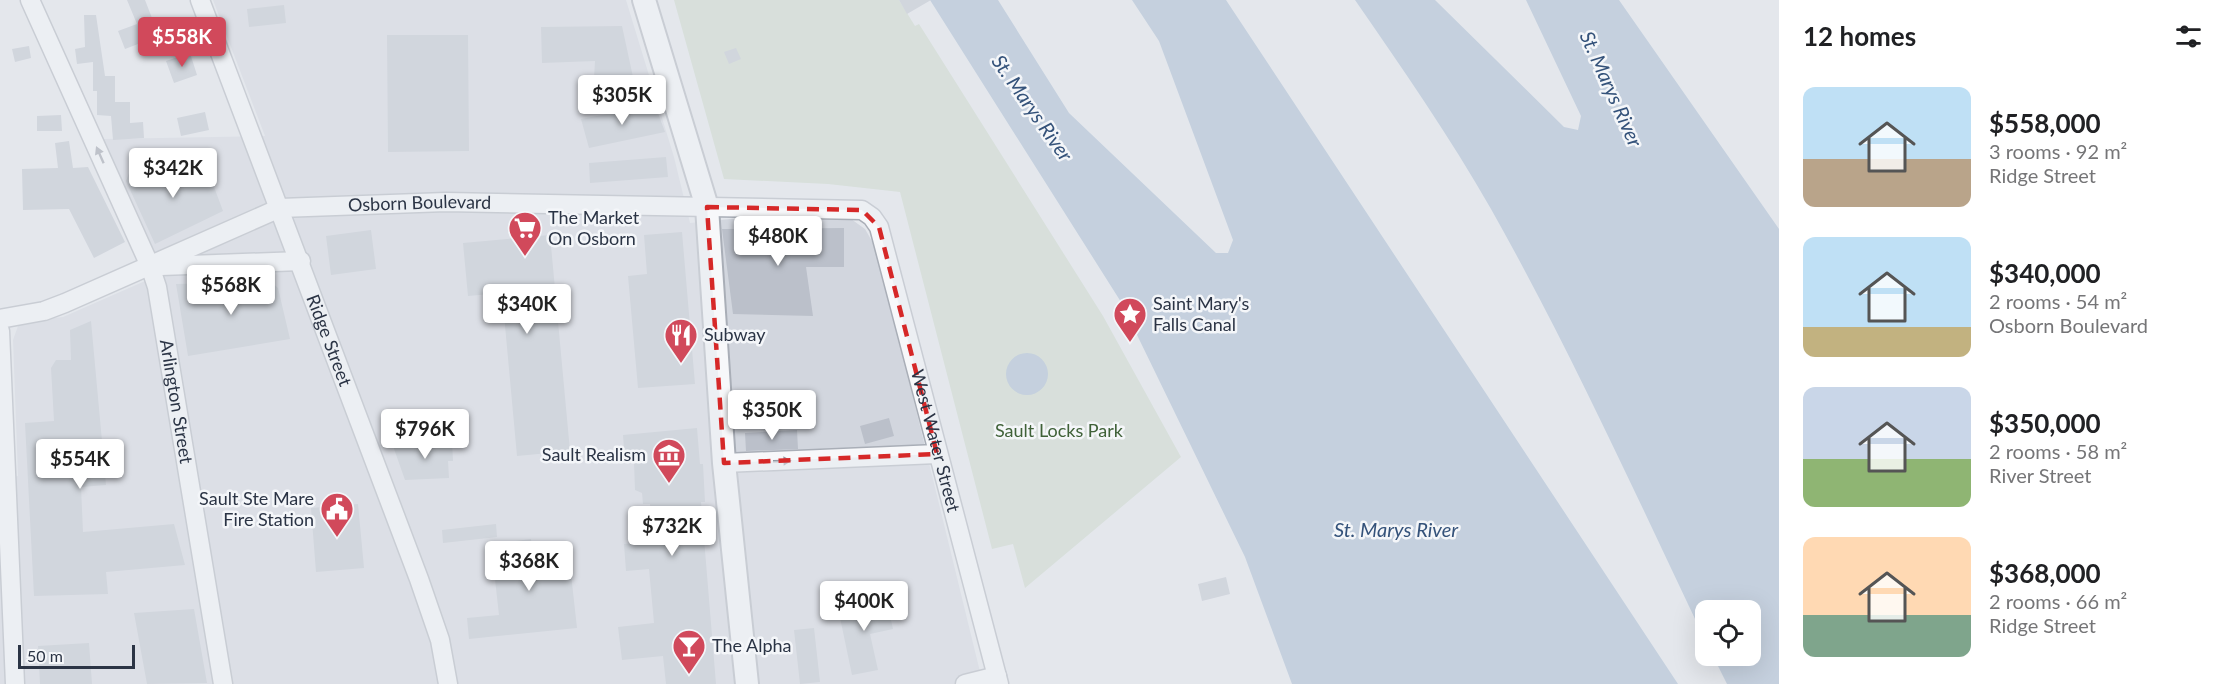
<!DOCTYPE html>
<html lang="en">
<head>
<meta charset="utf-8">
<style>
  :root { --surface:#fff; --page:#f2f2f2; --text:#202124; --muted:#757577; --accent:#d1495b }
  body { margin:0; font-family:Lato,sans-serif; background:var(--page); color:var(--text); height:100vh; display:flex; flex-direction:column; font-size:22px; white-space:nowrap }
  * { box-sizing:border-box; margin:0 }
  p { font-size:20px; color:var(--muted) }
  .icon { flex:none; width:33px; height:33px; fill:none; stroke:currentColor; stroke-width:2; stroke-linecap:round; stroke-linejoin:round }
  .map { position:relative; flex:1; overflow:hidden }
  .details { display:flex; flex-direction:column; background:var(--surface); width:450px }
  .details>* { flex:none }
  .tools { position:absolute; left:1695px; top:600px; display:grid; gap:12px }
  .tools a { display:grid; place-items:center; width:66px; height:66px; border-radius:12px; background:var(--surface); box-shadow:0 6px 24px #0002; font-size:30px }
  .scale { position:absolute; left:18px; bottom:15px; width:117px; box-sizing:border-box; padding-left:6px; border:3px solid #2b3445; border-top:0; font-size:16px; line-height:21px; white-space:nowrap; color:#2b3445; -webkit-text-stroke:4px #f4f6f9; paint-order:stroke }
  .price { position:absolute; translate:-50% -51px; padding:0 14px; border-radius:6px; background:#fff; color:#222; font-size:20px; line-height:39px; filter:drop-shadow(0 2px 3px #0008) }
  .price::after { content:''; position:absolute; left:50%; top:36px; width:18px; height:14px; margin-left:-9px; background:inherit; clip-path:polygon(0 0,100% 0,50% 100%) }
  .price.on { background:var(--accent); color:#fff }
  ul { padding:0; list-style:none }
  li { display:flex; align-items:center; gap:18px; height:150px; padding:0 24px }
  li span { display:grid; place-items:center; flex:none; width:168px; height:120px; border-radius:12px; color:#555 }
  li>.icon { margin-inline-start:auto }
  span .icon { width:72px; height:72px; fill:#fffc; stroke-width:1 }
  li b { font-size:26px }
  h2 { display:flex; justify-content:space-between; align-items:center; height:72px; padding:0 24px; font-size:26px }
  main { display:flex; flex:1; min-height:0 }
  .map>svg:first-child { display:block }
  .built { fill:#d2d6de }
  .green { fill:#c9d6c5 }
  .water { fill:#9fb4cc }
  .building { fill:#bbc0ca }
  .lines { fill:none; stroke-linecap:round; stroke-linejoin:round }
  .minor-casing { stroke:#a9aeb7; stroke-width:21 }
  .tertiary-casing { stroke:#a9aeb7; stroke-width:26 }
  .minor { stroke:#f7f8fa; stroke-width:18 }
  .tertiary { stroke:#f7f8fa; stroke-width:22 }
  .oneway { fill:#9196a0 }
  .marked { fill:none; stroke:#d62828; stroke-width:4.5; stroke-dasharray:12 8; stroke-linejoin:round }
  .labels { text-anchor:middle; stroke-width:5; stroke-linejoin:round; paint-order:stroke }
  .street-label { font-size:18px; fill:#2b3445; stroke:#f4f6f9 }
  .poi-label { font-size:18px; fill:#2b3445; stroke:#f4f6f9; text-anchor:start }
  .park-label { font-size:18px; fill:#3f6138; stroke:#f4f6f9 }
  .water-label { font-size:20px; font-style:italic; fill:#34527a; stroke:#f4f6f9 }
</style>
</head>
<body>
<main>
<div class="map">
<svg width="1779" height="684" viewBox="0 0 1779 684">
  <rect width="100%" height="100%" fill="#e4e7ec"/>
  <path class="built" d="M213 0H626L674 157 690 223 730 219H851L865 229 877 250 983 684H0V479L18 476 13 340 18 326 27 321 63 317 161 274 103 139 265 136Z"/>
  <path class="green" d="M674 0H899L915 26 919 24 1103 316 1181 457 1025 588 1013 544 992 549 900 192 828 184 724 179Z"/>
  <path class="water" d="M930 0H998L1069 113 1216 253H1228L1233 240 1159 41 1132 0H1226L1678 684H1292L1245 557 1121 302Z
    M1355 0H1435L1564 127 1578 130 1581 116 1526 0H1619L1779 229V684H1727L1713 656H1750V610H1706L1705 640C1636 495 1570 349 1491 209 1450 137 1402 68 1355 0Z
    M1006 374a21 21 0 1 1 42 0a21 21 0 1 1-42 0Z"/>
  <path class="building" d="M127 0H145L159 36 125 49 118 31 137 24Z
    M899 0H931L907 14Z
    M284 5 286 23 249 27 247 9Z
    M84 15H96L105 76H115V102H130V123L143 122 144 138 113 140 111 116 97 115V91H93V62L77 64 75 49 85 47Z
    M622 26 633 77 644 76 649 95 593 96 595 61 542 63 541 27Z
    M387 35H468L469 151 388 152Z
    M29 46 31 58 15 62 12 49Z
    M736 48 741 59 729 64 724 52Z
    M190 53 197 75 174 83 166 61Z
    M655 105 665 132 589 148 581 119Z
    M205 112 209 130 181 136 177 118Z
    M61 115 62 131H37V116Z
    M69 141 73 168 88 167 125 242 94 258 69 209 23 210 22 169 58 168 55 143Z
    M666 157 668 177 590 183 589 163Z
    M131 168H207L223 211 155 244 126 181Z
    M844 228V267H806L813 316 733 314 722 229Z
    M371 230 376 269 331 275 326 236Z
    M682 232 695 384 638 388 628 276 647 274 644 235Z
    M550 235 570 451 517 456 502 293 468 296 463 243Z
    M271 282 278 288 290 339 188 356 176 284Z
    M91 321 106 485 81 487 83 532 174 524 185 565 106 572 108 594 34 596 25 423 54 421 51 368 56 360H71L70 330Z
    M889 418 894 436 865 444 860 426Z
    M697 428 700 464H703L705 502H701L716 684H666L663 656 622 660 618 627 654 623 649 569 626 571 624 544 653 541 650 504H643L642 493 635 490 634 462H625L623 435Z
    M797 430 798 449 746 451 745 433Z
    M452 442 453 461H448L449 478 405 480 393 446Z
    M358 504 364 568 316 572 311 508Z
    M496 524 497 537 443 543 442 530Z
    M531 539 532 550 568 547 577 628 469 639 467 618 499 615 491 544Z
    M1226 577 1230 594 1202 601 1198 584Z
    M886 598 893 629 870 634 878 670 852 675 838 608Z
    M194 609 207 683 147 684 134 613Z
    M814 628 820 682 800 684 794 630Z
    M89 643 92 684H40L38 646Z"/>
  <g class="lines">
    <defs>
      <g id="minor">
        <path id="s1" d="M30 0 150 266 157 287 223 684"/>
        <path id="s2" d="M200 0 419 579 440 640 448 684"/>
        <path d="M161 266 301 261"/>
        <path id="s3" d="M0 319 44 311 65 303 280 208 446 202 862 210 872 217 879 227 999 684"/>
        <path d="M0 331 15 684"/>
        <path d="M724 463 937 454"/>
        <path d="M965 684 997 676"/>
      </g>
      <path id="tertiary" d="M644 0 707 207 724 463 747 684"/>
    </defs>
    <use href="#minor" class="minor-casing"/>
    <use href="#tertiary" class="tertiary-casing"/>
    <use href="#minor" class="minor"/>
    <use href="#tertiary" class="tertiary"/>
  </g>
  <defs><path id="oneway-solid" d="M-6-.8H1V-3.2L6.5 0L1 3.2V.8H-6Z" transform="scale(1.5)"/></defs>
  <g class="oneway">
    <use href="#oneway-solid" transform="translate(100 155) rotate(-114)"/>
    <use href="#oneway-solid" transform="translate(782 461) rotate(-2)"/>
  </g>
  <path d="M0 0H1779V684H0ZM707 207 862 210 879 227 937 454 724 463Z" fill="#e4e7ec" fill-opacity=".55" fill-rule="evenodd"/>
  <path class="marked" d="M707 207 862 210 879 227 937 454 724 463Z"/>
  <defs>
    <symbol id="supermarket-pin" viewBox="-11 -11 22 30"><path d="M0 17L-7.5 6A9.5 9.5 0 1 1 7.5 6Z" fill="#d1495b" stroke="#f4f6f9"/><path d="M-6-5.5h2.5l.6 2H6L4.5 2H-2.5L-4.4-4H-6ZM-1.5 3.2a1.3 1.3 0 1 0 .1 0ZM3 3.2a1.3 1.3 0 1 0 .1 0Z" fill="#fff"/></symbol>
    <symbol id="sight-pin" viewBox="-11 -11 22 30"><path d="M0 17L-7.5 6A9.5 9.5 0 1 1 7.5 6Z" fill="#d1495b" stroke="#f4f6f9"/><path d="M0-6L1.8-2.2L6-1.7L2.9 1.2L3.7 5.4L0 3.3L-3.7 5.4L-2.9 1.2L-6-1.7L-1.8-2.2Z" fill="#fff"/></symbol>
    <symbol id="restaurant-pin" viewBox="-11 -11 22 30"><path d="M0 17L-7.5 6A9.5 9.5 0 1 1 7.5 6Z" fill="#d1495b" stroke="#f4f6f9"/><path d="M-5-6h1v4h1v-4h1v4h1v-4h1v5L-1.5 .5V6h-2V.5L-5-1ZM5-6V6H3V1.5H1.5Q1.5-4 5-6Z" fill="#fff"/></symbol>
    <symbol id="museum-pin" viewBox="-11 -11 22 30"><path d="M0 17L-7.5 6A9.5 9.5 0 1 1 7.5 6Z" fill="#d1495b" stroke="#f4f6f9"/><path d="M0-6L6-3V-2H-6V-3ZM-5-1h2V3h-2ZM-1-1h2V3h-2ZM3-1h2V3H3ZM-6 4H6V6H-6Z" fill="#fff"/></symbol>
    <symbol id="civic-pin" viewBox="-11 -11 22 30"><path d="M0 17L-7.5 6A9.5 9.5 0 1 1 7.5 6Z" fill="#d1495b" stroke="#f4f6f9"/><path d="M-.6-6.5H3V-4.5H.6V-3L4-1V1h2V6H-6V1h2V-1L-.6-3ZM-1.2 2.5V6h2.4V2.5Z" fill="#fff"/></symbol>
    <symbol id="bar-pin" viewBox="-11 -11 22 30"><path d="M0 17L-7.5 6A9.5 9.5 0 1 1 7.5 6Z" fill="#d1495b" stroke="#f4f6f9"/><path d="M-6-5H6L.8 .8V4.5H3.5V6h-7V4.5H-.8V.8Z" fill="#fff"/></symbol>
  </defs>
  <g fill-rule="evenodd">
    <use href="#supermarket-pin" x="506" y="209" width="38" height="52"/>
    <use href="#sight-pin" x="1111" y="295" width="38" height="52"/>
    <use href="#restaurant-pin" x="662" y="316" width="38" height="52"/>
    <use href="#museum-pin" x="650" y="436" width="38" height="52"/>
    <use href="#civic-pin" x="318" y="490" width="38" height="52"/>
    <use href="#bar-pin" x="670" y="627" width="38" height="52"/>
  </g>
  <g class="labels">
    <g class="street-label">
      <text dy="6" stroke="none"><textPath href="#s3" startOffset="442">Osborn Boulevard</textPath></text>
      <text dy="6" stroke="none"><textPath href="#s2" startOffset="364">Ridge Street</textPath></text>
      <text dy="6" stroke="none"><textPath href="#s1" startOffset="430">Arlington Street</textPath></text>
      <text dy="6" stroke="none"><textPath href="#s3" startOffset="1130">West Water Street</textPath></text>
    </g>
    <g class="poi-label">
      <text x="548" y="224">The Market<tspan x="548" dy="21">On Osborn</tspan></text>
      <text x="1153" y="310">Saint Mary's<tspan x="1153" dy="21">Falls Canal</tspan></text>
      <text x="704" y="341">Subway</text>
      <text x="646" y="461" text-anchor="end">Sault Realism</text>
      <text x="314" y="505" text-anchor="end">Sault Ste Mare<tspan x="314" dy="21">Fire Station</tspan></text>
      <text x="712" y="652">The Alpha</text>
    </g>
    <g class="park-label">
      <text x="1059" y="437">Sault Locks Park</text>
    </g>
    <g class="water-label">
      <text transform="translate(1611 89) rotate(66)" y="7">St. Marys River</text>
      <text transform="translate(1032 108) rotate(55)" y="7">St. Marys River</text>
      <text x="1396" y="537">St. Marys River</text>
    </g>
  </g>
</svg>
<div class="tools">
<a><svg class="icon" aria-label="locate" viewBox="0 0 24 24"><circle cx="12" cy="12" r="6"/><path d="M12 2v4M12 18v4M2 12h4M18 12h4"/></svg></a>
</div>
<div class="scale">50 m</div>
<b class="price on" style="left:182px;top:68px">$558K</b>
<b class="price" style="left:622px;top:126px">$305K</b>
<b class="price" style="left:173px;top:199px">$342K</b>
<b class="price" style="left:778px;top:267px">$480K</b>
<b class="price" style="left:231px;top:316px">$568K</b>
<b class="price" style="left:527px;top:335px">$340K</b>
<b class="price" style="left:772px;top:441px">$350K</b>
<b class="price" style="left:425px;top:460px">$796K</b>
<b class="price" style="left:80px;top:490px">$554K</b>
<b class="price" style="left:672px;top:557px">$732K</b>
<b class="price" style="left:529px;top:592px">$368K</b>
<b class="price" style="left:864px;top:632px">$400K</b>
</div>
<section class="details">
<h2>12 homes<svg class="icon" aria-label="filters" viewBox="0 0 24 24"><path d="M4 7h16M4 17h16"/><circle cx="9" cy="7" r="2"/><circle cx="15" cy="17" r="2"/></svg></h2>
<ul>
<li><span style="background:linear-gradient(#bfe0f5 60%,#b9a48a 0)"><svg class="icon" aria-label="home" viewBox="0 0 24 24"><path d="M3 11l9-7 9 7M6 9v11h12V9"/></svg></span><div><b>$558,000</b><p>3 rooms · 92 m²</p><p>Ridge Street</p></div></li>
<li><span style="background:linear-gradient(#bfe0f5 75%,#c2b280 0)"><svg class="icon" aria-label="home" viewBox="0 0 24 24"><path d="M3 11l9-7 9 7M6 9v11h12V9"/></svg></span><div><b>$340,000</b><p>2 rooms · 54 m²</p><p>Osborn Boulevard</p></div></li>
<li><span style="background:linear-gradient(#c9d6e8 60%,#8fb573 0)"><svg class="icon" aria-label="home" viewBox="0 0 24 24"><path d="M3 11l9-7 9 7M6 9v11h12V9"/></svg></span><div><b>$350,000</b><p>2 rooms · 58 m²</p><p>River Street</p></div></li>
<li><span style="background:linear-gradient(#ffd9b3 65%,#7fa58c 0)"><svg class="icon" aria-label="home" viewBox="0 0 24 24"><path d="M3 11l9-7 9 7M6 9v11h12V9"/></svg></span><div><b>$368,000</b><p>2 rooms · 66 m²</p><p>Ridge Street</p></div></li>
</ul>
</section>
</main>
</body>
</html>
